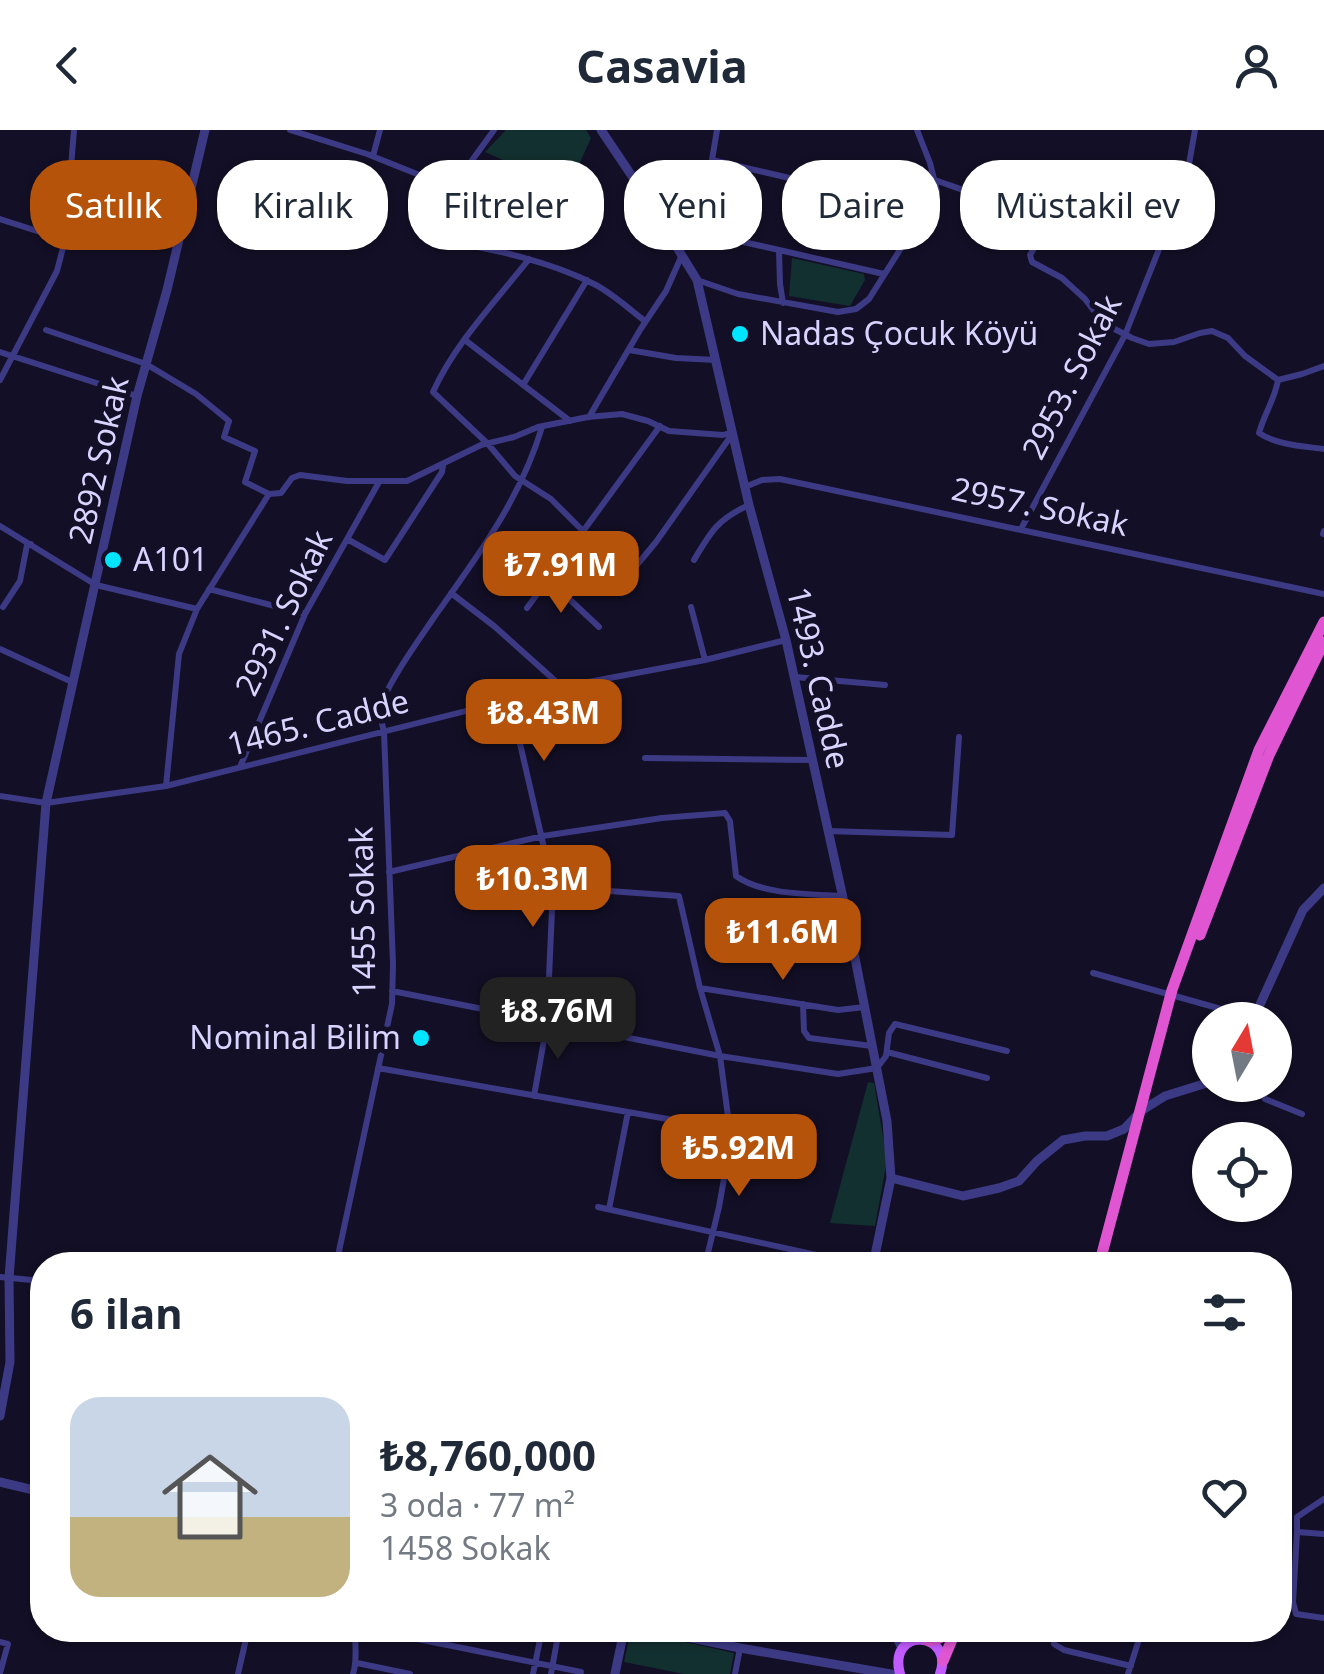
<!DOCTYPE html>
<html lang="tr">
<head>
<meta charset="utf-8">
<style>
  :root { --surface:#fff; --page:#f6f6f7; --text:#1f2937; --muted:#747a83; --line:#e0e1e3; --accent:#b45309 }
  body { margin:0; font-family:"Noto Sans",sans-serif; background:var(--page); color:var(--text); height:100vh; display:flex; flex-direction:column; font-size:38px; white-space:nowrap }
  * { box-sizing:border-box; margin:0 }
  p { font-size:32px; color:var(--muted) }
  .icon { flex:none; width:55px; height:55px; fill:none; stroke:currentColor; stroke-width:2; stroke-linecap:round; stroke-linejoin:round }
  .map { position:relative; flex:1; overflow:hidden }
  .drawer { position:absolute; left:30px; top:1122px; width:1262px; height:390px; display:flex; flex-direction:column; background:var(--surface); border-radius:40px; box-shadow:0 2px 8px #0004 }
  .drawer>* { flex:none }
  .banner { position:absolute; left:30px; top:30px; width:1265px; height:90px; display:flex; gap:20px }
  .needle { width:65px; rotate:10deg }
  .buttons { position:absolute; left:1192px; top:872px; display:grid; gap:20px }
  .buttons a { display:grid; place-items:center; width:100px; height:100px; border-radius:50%; background:var(--surface); box-shadow:0 2px 8px #0004; font-size:50px }
  .price { position:absolute; translate:-50% -85px; padding:0 22px; border-radius:20px; background:var(--accent); color:#fff; font-size:32px; line-height:65px; filter:drop-shadow(0 2px 5px #0008) }
  .price::after { content:''; position:absolute; left:50%; top:60px; width:30px; height:22px; margin-left:-15px; background:inherit; clip-path:polygon(0 0,100% 0,50% 100%) }
  .price.on { background:#222; color:#fff }
  ul { padding:0; list-style:none }
  li { display:flex; align-items:center; gap:30px; height:250px; padding:0 40px }
  li+li { border-top:2px solid var(--line) }
  li span { display:grid; place-items:center; flex:none; width:280px; height:200px; border-radius:30px; color:#555 }
  li>.icon { margin-inline-start:auto }
  span .icon { width:120px; height:120px; fill:#fffc; stroke-width:1 }
  li b { font-size:42px }
  h2 { display:flex; justify-content:space-between; align-items:center; height:120px; padding:0 40px; font-size:42px }
  .pill { padding:0 35px; border-radius:40px; background:var(--surface); box-shadow:0 2px 8px #0004; font-size:35px; line-height:90px }
  .pill.on { background:var(--accent); color:#fff }
  header { display:flex; justify-content:space-between; align-items:center; height:130px; padding:0 40px; background:var(--surface); font-size:45px; font-weight:700 }
  .map>svg:first-child { display:block }
  .green { fill:#12302f }
  .lines { fill:none; stroke-linecap:round; stroke-linejoin:round }
  .minor { stroke:#3d3a85; stroke-width:6 }
  .tertiary { stroke:#3d3a85; stroke-width:9 }
  .primary { stroke:#c25bff; stroke-width:10 }
  .trunk { stroke:#e055d1; stroke-width:11 }
  .poi-dot { fill:#00e5ff; stroke:#130f26; stroke-width:4 }
  .labels { text-anchor:middle; stroke-width:10; stroke-linejoin:round; paint-order:stroke }
  .poi-label { font-size:32px; fill:#d9d4ff; stroke:#130f26; text-anchor:start }
  .street-label { font-size:32px; fill:#d9d4ff; stroke:#130f26 }
</style>
</head>
<body>
<header><svg class="icon" aria-label="back" viewBox="0 0 24 24"><path d="M15 5l-7 7 7 7"/></svg>Casavia<svg class="icon" aria-label="person" viewBox="0 0 24 24"><circle cx="12" cy="8" r="4"/><path d="M4 21q1-7 8-7t8 7"/></svg></header>
<div class="map">
<svg width="1324" height="1544" viewBox="0 0 1324 1544">
  <rect width="100%" height="100%" fill="#130f26"/>
  <path class="green" d="M506 0H586L591 8 568 59 485 22Z
    M792 128 864 144 865 150 850 176 789 166Z
    M868 952 874 953 887 1030 875 1096 830 1093Z
    M631 1500 734 1523 730 1544H684L624 1532Z"/>
  <g class="lines">
    <path class="minor" d="M290 0 367 24 452 58
      M494 0 452 58 454 80 473 116C514 124 557 135 594 154 612 163 629 179 645 191
      M373 26 380 0
      M712 30 717 0
      M935 50C971 63 1009 74 1039 99L1040 108 1030 125 1032 132 1062 148 1085 169 1103 193 1132 208 1149 214 1174 212 1200 203 1212 201 1228 208 1245 226 1278 250
      M644 64 681 60 710 51 713 42 712 30 824 56 860 62 926 79
      M0 89 65 110
      M739 111 779 120
      M529 129C496 171 455 213 433 262L488 314 515 346 551 369 583 401 631 442 656 412 733 303
      M697 150 738 164 838 182 856 179 869 169 937 61 930 33 917 0
      M783 173 780 154 779 120 884 144
      M46 200 146 234 196 264 229 291 224 307 255 321 245 352 269 364 281 363 292 348 300 345 347 351H407L481 315 514 307 538 297 588 287 622 284 648 291 669 301 723 305 733 302
      M465 210 570 291
      M629 220 676 228 716 230
      M0 222 137 266
      M1324 236 1302 244 1278 250C1275 269 1264 284 1259 303 1277 315 1302 316 1324 319
      M0 250 57 141 65 110 74 0
      M523 255 587 150
      M589 287 640 200 666 161 682 125
      M745 357 762 350 780 349 1324 464
      M0 396 96 455 197 479
      M1021 399 1125 205 1186 51 1195 0
      M1323 404 1324 401
      M347 409 385 430 442 342 443 335
      M694 430C711 401 718 389 749 375
      M548 449 599 497
      M209 459 305 484
      M451 463 494 496 561 556
      M3 477 20 451 27 415 31 414
      M691 477 705 530 786 510
      M527 478 660 296
      M0 519 72 552
      M795 547 885 555
      M510 570 553 757 547 893 534 966
      M645 628 813 630
      M240 637 305 484 379 352
      M166 656 179 524 197 479 269 364
      M0 666 46 673 166 656 562 557 705 530
      M828 701 952 705 959 607
      M389 742 543 706 662 688 725 683 730 691 736 746C762 765 811 764 842 766
      M553 757 679 766 700 858 720 926 731 1009 719 1077 705 1135
      M1093 843 1253 888
      M700 858 838 880 865 877
      M392 861 720 926 838 944 877 938 886 926 889 903 895 894 1007 921
      M803 874 804 901 809 908 872 916
      M887 922 987 948
      M378 938 730 1000
      M1257 955 1265 969 1302 984
      M598 1077 862 1135
      M609 1079 628 982
      M336 1135 392 874 393 834 384 602C382 593 378 581 382 572 394 544 418 511 435 486 478 426 521 368 542 297
      M0 1147 42 1151
      M1297 1402V1387L1324 1369
      M1324 1404 1297 1402 1293 1472 1296 1484 1324 1488
      M373 1500 581 1542
      M1053 1500 1054 1514 1064 1520 1131 1536
      M0 1512 8 1514 0 1543
      M357 1533 410 1544
      M238 1544 248 1500
      M353 1544C358 1529 354 1515 356 1500
      M533 1544 542 1500
      M551 1544 559 1500
      M735 1544 740 1518
      M1128 1544 1142 1500"/>
    <path class="tertiary" d="M601 0 644 64 697 150 749 375 786 510 845 777 887 991 891 1048 873 1135
      M1253 890 1303 780 1324 758
      M891 1048 963 1066 999 1058 1019 1051 1037 1031 1063 1010 1085 1006H1107L1124 999 1141 981 1165 966 1210 952
      M0 1286 10 1232 9 1148 46 673 137 266 167 160 205 0
      M0 1352 42 1362
      M653 1500 740 1518 891 1544
      M893 1500 902 1518
      M615 1544 624 1500"/>
    <path class="primary" d="M900 1544C887 1496 955 1501 940 1544"/>
    <path class="trunk" d="M1200 805 1269 625 1324 512
      M1099 1135 1172 860 1259 620 1324 492
      M929 1511 940 1508 949 1500
      M943 1531 956 1500"/>
  </g>
  <g class="poi-dot">
    <circle cx="740" cy="204" r="10"/>
    <circle cx="113" cy="430" r="10"/>
    <circle cx="421" cy="908" r="10"/>
  </g>
  <g class="labels">
    <g class="poi-label">
      <text x="760" y="215">Nadas Çocuk Köyü</text>
      <text x="133" y="441">A101</text>
      <text x="401" y="919" text-anchor="end">Nominal Bilim</text>
    </g>
    <g class="street-label">
      <text transform="translate(1072 247) rotate(-63)" y="11">2953. Sokak</text>
      <text transform="translate(99 330) rotate(-77)" y="11">2892 Sokak</text>
      <text transform="translate(1040 377) rotate(12)" y="11">2957. Sokak</text>
      <text transform="translate(284 483) rotate(-64)" y="11">2931. Sokak</text>
      <text transform="translate(818 548) rotate(77)" y="11">1493. Cadde</text>
      <text transform="translate(318 593) rotate(-14)" y="11">1465. Cadde</text>
      <text transform="translate(363 782) rotate(-91)" y="11">1455 Sokak</text>
    </g>
  </g>
</svg>
<div class="buttons">
<a><svg class="needle" viewBox="-14 -14 28 28"><path d="M0-13l5 13h-10z" fill="#e53935"/><path d="M0 13l5-13h-10z" fill="#747a83"/></svg></a>
<a><svg class="icon" aria-label="locate" viewBox="0 0 24 24"><circle cx="12" cy="12" r="6"/><path d="M12 2v4M12 18v4M2 12h4M18 12h4"/></svg></a>
</div>
<b class="price" style="left:561px;top:486px">₺7.91M</b>
<b class="price" style="left:544px;top:634px">₺8.43M</b>
<b class="price" style="left:533px;top:800px">₺10.3M</b>
<b class="price" style="left:783px;top:853px">₺11.6M</b>
<b class="price on" style="left:558px;top:932px">₺8.76M</b>
<b class="price" style="left:739px;top:1069px">₺5.92M</b>
<div class="banner">
<a class="pill on">Satılık</a>
<a class="pill">Kiralık</a>
<a class="pill">Filtreler</a>
<a class="pill">Yeni</a>
<a class="pill">Daire</a>
<a class="pill">Müstakil ev</a>
</div>
<section class="drawer">
<h2>6 ilan<svg class="icon" aria-label="filters" viewBox="0 0 24 24"><path d="M4 7h16M4 17h16"/><circle cx="9" cy="7" r="2"/><circle cx="15" cy="17" r="2"/></svg></h2>
<ul>
<li><span style="background:linear-gradient(#c9d6e8 60%,#c2b280 0)"><svg class="icon" aria-label="home" viewBox="0 0 24 24"><path d="M3 11l9-7 9 7M6 9v11h12V9"/></svg></span><div><b>₺8,760,000</b><p>3 oda · 77 m²</p><p>1458 Sokak</p></div><svg class="icon" aria-label="heart" viewBox="0 0 24 24"><path d="M12 20l-8-8c-3-5 5-10 8-4 3-6 11-1 8 4z"/></svg></li>
</ul>
</section>
</div>
</body>
</html>
